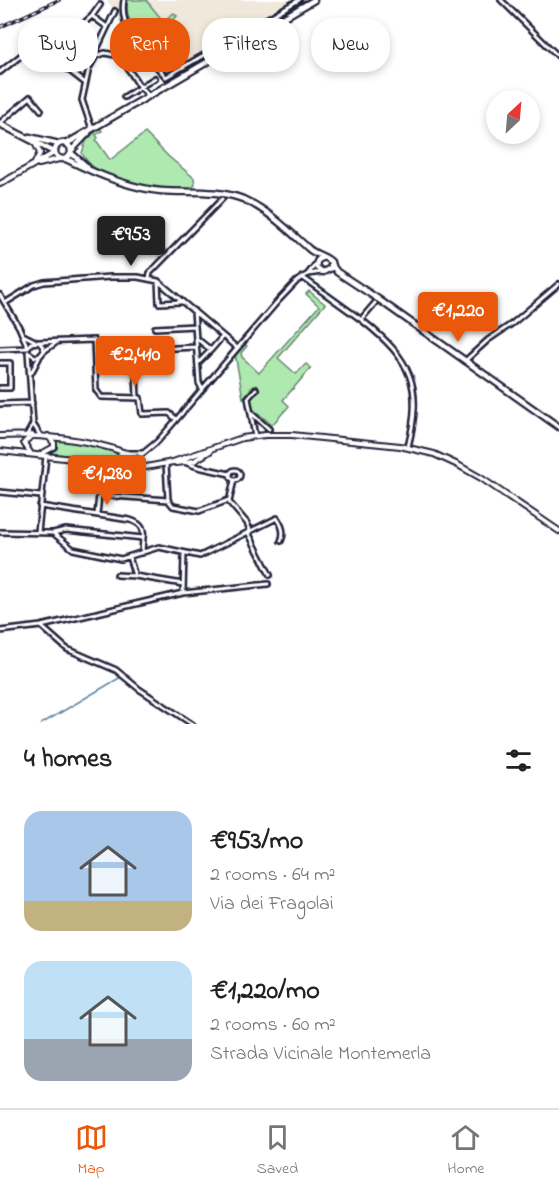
<!DOCTYPE html>
<html lang="en">
<head>
<meta charset="utf-8">
<style>
  :root { --surface:#fff; --page:#f2f2f2; --text:#222; --muted:#767676; --line:#e0e0e0; --accent:#ea580c }
  body { margin:0; font-family:"Indie Flower",sans-serif; background:var(--page); color:var(--text); height:100vh; display:flex; flex-direction:column; font-size:22px; white-space:nowrap }
  * { box-sizing:border-box; margin:0 }
  p { font-size:20px; color:var(--muted) }
  .icon { flex:none; width:33px; height:33px; fill:none; stroke:currentColor; stroke-width:2; stroke-linecap:round; stroke-linejoin:round }
  .map { position:relative; height:724px; overflow:hidden }
  .drawer { display:flex; flex-direction:column; background:var(--surface); flex:1 }
  .drawer>* { flex:none }
  .top-card { position:absolute; left:18px; top:18px; width:524px; height:54px; display:flex; gap:12px }
  .needle { width:39px; rotate:26deg }
  .buttons { position:absolute; left:486px; top:90px; display:grid; gap:12px }
  .buttons a { display:grid; place-items:center; width:54px; height:54px; border-radius:50%; background:var(--surface); box-shadow:0 3px 9px #0003; font-size:30px }
  .price { position:absolute; translate:-50% -51px; padding:0 14px; border-radius:6px; background:var(--accent); color:#fff; font-size:20px; line-height:39px; filter:drop-shadow(0 2px 3px #0008) }
  .price::after { content:''; position:absolute; left:50%; top:36px; width:18px; height:14px; margin-left:-9px; background:inherit; clip-path:polygon(0 0,100% 0,50% 100%) }
  .price.active { background:#222; color:#fff }
  ul { padding:0; list-style:none }
  li { display:flex; align-items:center; gap:18px; height:150px; padding:0 24px }
  li span { display:grid; place-items:center; flex:none; width:168px; height:120px; border-radius:18px; color:#555 }
  li>.icon { margin-inline-start:auto }
  span .icon { width:72px; height:72px; fill:#fffc; stroke-width:1 }
  li b { font-size:26px }
  h2 { display:flex; justify-content:space-between; align-items:center; height:72px; padding:0 24px; font-size:26px }
  .pill { padding:0 21px; border-radius:24px; background:var(--surface); box-shadow:0 3px 9px #0003; font-size:21px; line-height:54px }
  .pill.active { background:var(--accent); color:#fff }
  .tab-bar { display:flex; justify-content:space-around; align-items:center; height:84px; border-top:2px solid var(--line); background:var(--surface); font-size:16px; color:var(--muted) }
  .tab-bar a { display:grid; justify-items:center; gap:3px }
  .tab-bar .active { color:var(--accent) }
  .map>svg:first-child { display:block }
  .built { fill:#f0e8da }
  .green { fill:#aeeaaf; stroke:#688675; stroke-width:1.5 }
  .lines { fill:none; stroke-linecap:round; stroke-linejoin:round }
  .stream { stroke:#5d84a2; stroke-width:1.5 }
  .minor-casing { stroke:#22223b; stroke-width:8 }
  .tertiary-casing { stroke:#22223b; stroke-width:8 }
  .secondary-casing { stroke:#22223b; stroke-width:9 }
  .minor { stroke:#fff; stroke-width:3 }
  .tertiary { stroke:#fff; stroke-width:4 }
  .secondary { stroke:#fff; stroke-width:4.5 }
  .rail-casing { stroke:#22223b; stroke-width:4 }
  .rail { stroke:#fff; stroke-width:1.5; stroke-dasharray:4.5; stroke-linecap:butt }
</style>
</head>
<body>
<div class="map">
<svg width="559" height="724" viewBox="0 0 559 724">
  <rect width="100%" height="100%" fill="#fff"/>
  <filter id="ink" filterUnits="userSpaceOnUse"><feTurbulence type="fractalNoise" baseFrequency=".0167" numOctaves="2"/><feDisplacementMap in="SourceGraphic" scale="12" xChannelSelector="R" yChannelSelector="G"/><feConvolveMatrix kernelMatrix="1 2 1 2 8 2 1 2 1" color-interpolation-filters="sRGB"/></filter>
  <g filter="url(#ink)">
    <path class="built" d="M107 0H309L165 83 125 33 121 26 117 14Z"/>
    <path class="green" d="M128 0H146L163 21 174 13 177 16C161 31 176 46 187 60L166 70 164 69C149 50 122 26 128 0Z
      M100 128 102 131 96 135 98 138 96 140 110 160 145 133 169 157 194 178 195 185 190 189C161 189 95 183 82 153L86 141Z
      M309 291 325 304 278 358 296 374 306 364 311 368 283 400 289 406 272 425 251 407 250 400 259 389 252 387 243 398 235 354 245 344 247 346 241 353 242 357 259 373 319 306 306 294Z
      M54 438 121 452 118 458 119 462 50 453 56 446Z"/>
    <g class="lines">
      <path class="stream" d="M41 724 121 677"/>
      <defs>
        <path id="minor" d="M124 0C118 31 147 55 166 77L299 0
          M501 0 559 57
          M92 16 100 5
          M83 24 92 16 107 27
          M34 43 43 31 54 38 46 53
          M96 56V51L115 11
          M0 72 28 50 34 43 84 82
          M124 97 155 78
          M0 123 30 97 41 110
          M92 129 82 100 89 68 96 56 105 53 120 56 138 84 149 96
          M315 265 308 274 322 272
          M302 277 363 321
          M149 279 150 273 222 199
          M158 281 159 303 181 302
          M0 295 19 327 28 348 0 349
          M5 303 34 285 44 282 110 277H138L158 281 237 348
          M375 303 363 317V321C412 360 423 386 408 447
          M194 311 199 383 202 389
          M155 328 195 326
          M23 335 35 341
          M196 338 211 350 198 363
          M39 342 94 340 96 390 101 397 140 398 142 414 169 413 176 419
          M28 347 31 343 39 342 43 347 44 351
          M211 350 223 336
          M28 352 33 424 40 435
          M95 352 196 347
          M29 353 35 357 40 356 44 351 57 342
          M465 361 488 340 513 323 559 284
          M0 363H10V388H0
          M31 373 39 358
          M136 374 137 398
          M0 404 32 403
          M251 413 269 429
          M27 435 33 424
          M255 436 248 398 256 389
          M126 453H143
          M135 460 158 441 278 301 297 281 308 274
          M187 463 198 467 230 474
          M230 475a5 5 0 1 1 10 0a5 5 0 1 1-10 0Z
          M234 480 229 502 247 523 250 530
          M0 492 41 496
          M168 500 173 506 199 511 229 500
          M40 506 130 520C140 523 145 528 143 538
          M97 515 99 495 168 500 166 464
          M0 532 53 533 73 549 121 559 159 547 200 556 277 518C282 525 285 533 281 541
          M38 532 46 456
          M248 532 270 575
          M53 533 66 530 143 538 142 553
          M129 557 135 576 183 584
          M117 575 135 576
          M183 593 184 553
          M41 626 183 593 268 584
          M0 631 41 626 67 649 116 670 139 689 192 724"/>
        <path id="tertiary" d="M35 143 40 153 35 163
          M39 164 59 159
          M0 184 54 153
          M0 436C40 434 89 439 126 453
          M0 451 146 467 173 462 242 438 265 435H292L400 446 434 454 458 465 481 478 559 531
          M119.5 458a5.5 5.5 0 1 1 11 0a5.5 5.5 0 1 1-11 0Z
          M31 454 24 443 32 435
          M41 454 54 447V443L48 436
          M130 457 143 466
          M176 463 194 461 210 451"/>
        <path id="secondary" d="M0 124 54 152
          M29 137 59 144
          M55 151a8 8 0 1 1 16 0a8 8 0 1 1-16 0Z
          M66 144 314 0
          M71 151 88 133
          M71 153 87 167
          M66 159C94 173 129 188 161 191 188 193 217 189 243 199 268 210 288 230 308 248 315 255 326 256 331 262V268L323 272 317 268C315 263 318 258 324 257
          M332 265 337 272 378 299 559 427"/>
      </defs>
      <use href="#minor" class="minor-casing"/>
      <use href="#tertiary" class="tertiary-casing"/>
      <use href="#secondary" class="secondary-casing"/>
      <use href="#minor" class="minor"/>
      <use href="#tertiary" class="tertiary"/>
      <use href="#secondary" class="secondary"/>
      <defs>
        <path id="rail" d="M0 27 59 0"/>
      </defs>
      <use href="#rail" class="rail-casing"/>
      <use href="#rail" class="rail"/>
    </g>
  </g>
</svg>
<div class="buttons">
<a><svg class="needle" viewBox="-14 -14 28 28"><path d="M0-13l5 13h-10z" fill="#e53935"/><path d="M0 13l5-13h-10z" fill="#767676"/></svg></a>
</div>
<b class="price active" style="left:131px;top:267px">€953</b>
<b class="price" style="left:458px;top:343px">€1,220</b>
<b class="price" style="left:135px;top:387px">€2,410</b>
<b class="price" style="left:107px;top:506px">€1,280</b>
<div class="top-card">
<a class="pill">Buy</a>
<a class="pill active">Rent</a>
<a class="pill">Filters</a>
<a class="pill">New</a>
</div>
</div>
<section class="drawer">
<h2>4 homes<svg class="icon" aria-label="filters" viewBox="0 0 24 24"><path d="M4 7h16M4 17h16"/><circle cx="9" cy="7" r="2"/><circle cx="15" cy="17" r="2"/></svg></h2>
<ul>
<li><span style="background:linear-gradient(#a9c7e8 75%,#c2b280 0)"><svg class="icon" aria-label="home" viewBox="0 0 24 24"><path d="M3 11l9-7 9 7M6 9v11h12V9"/></svg></span><div><b>€953/mo</b><p>2 rooms · 64 m²</p><p>Via dei Fragolai</p></div></li>
<li><span style="background:linear-gradient(#bfe0f5 65%,#9aa5b1 0)"><svg class="icon" aria-label="home" viewBox="0 0 24 24"><path d="M3 11l9-7 9 7M6 9v11h12V9"/></svg></span><div><b>€1,220/mo</b><p>2 rooms · 60 m²</p><p>Strada Vicinale Montemerla</p></div></li>
</ul>
</section>
<nav class="tab-bar">
<a class="active"><svg class="icon" aria-label="map" viewBox="0 0 24 24"><path d="M3 6l6-2 6 2 6-2v14l-6 2-6-2-6 2zM9 4v14M15 6v14"/></svg>Map</a>
<a><svg class="icon" aria-label="saved" viewBox="0 0 24 24"><path d="M7 4h10v16l-5-4-5 4z"/></svg>Saved</a>
<a><svg class="icon" aria-label="home" viewBox="0 0 24 24"><path d="M3 11l9-7 9 7M6 9v11h12V9"/></svg>Home</a>
</nav>
</body>
</html>
